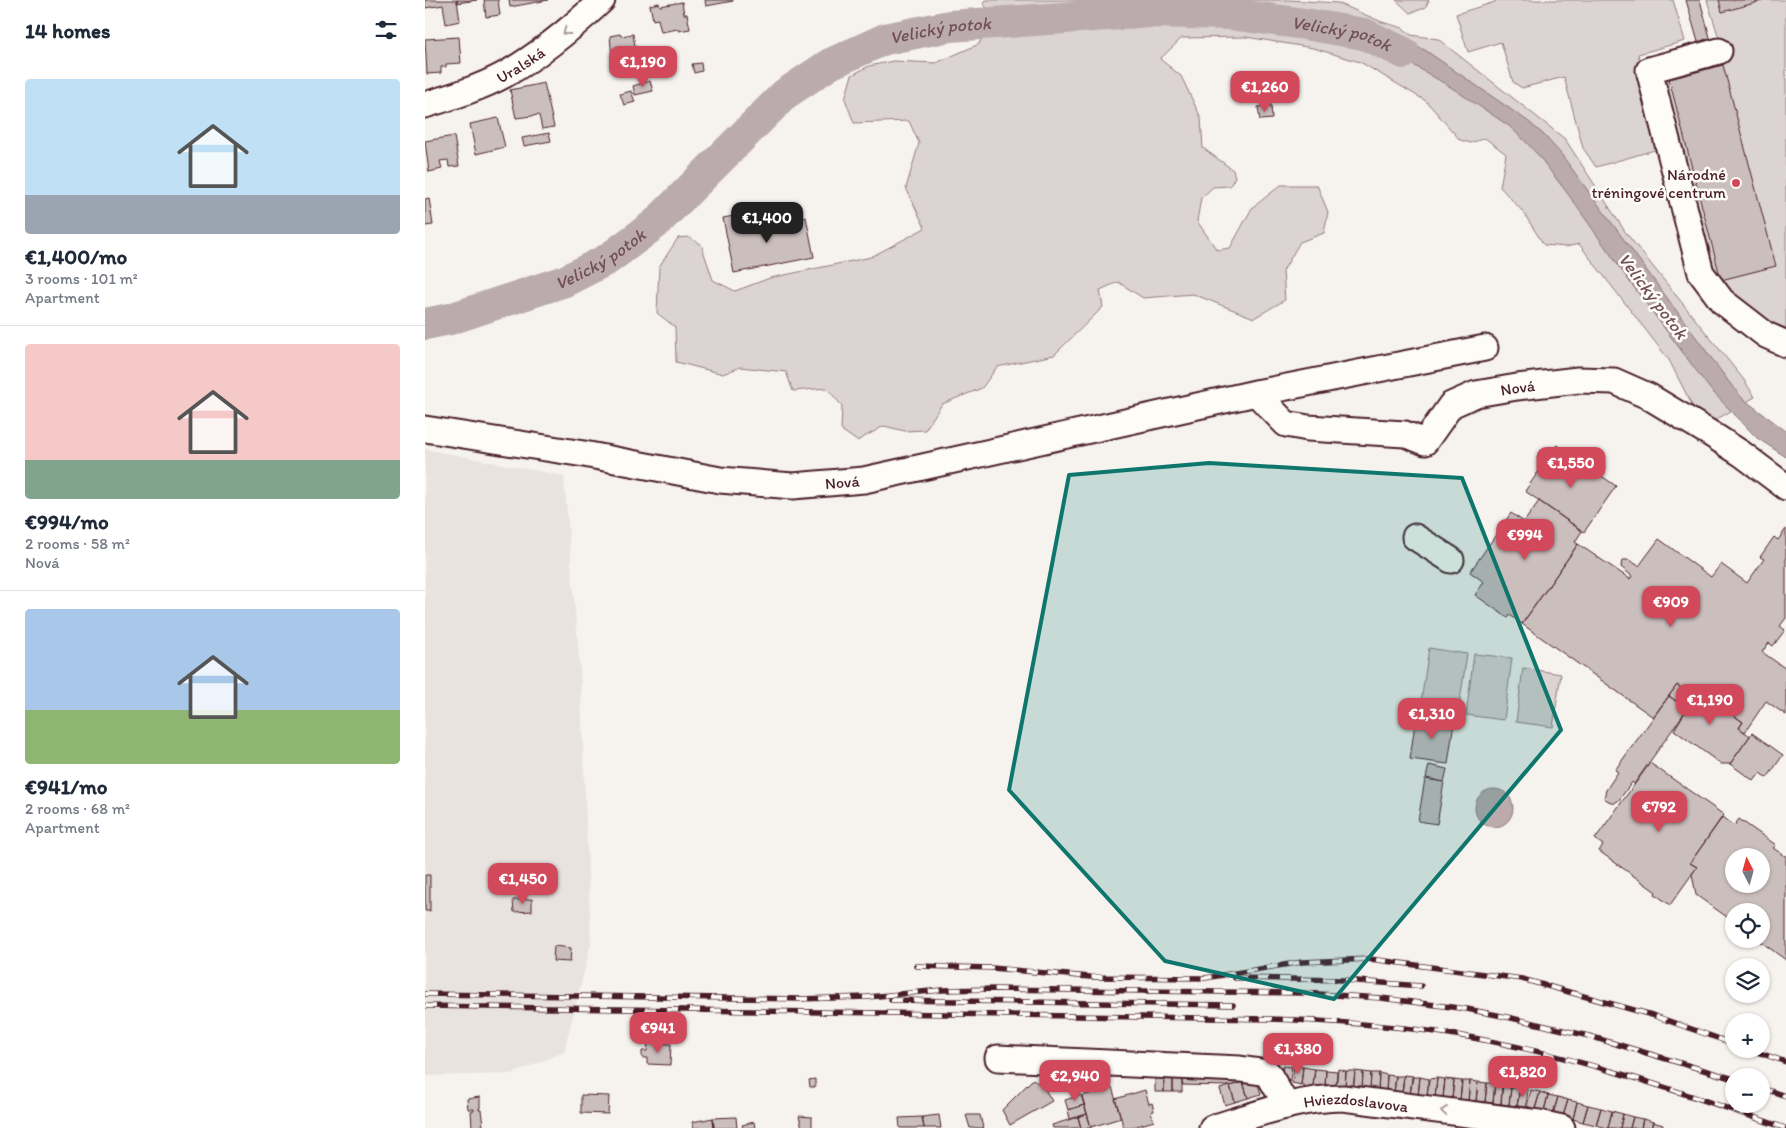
<!DOCTYPE html>
<html lang="en">
<head>
<meta charset="utf-8">
<style>
  :root { --surface:#fff; --page:#f2f2f3; --text:#1f2937; --muted:#747a83; --line:#e0e1e3; --accent:#d1495b }
  body { margin:0; font-family:Itim,sans-serif; background:var(--page); color:var(--text); height:100vh; display:flex; flex-direction:column; font-size:19px; white-space:nowrap }
  * { box-sizing:border-box; margin:0 }
  p { font-size:16px; color:var(--muted) }
  .icon { flex:none; width:28px; height:28px; fill:none; stroke:currentColor; stroke-width:2; stroke-linecap:round; stroke-linejoin:round }
  .map { position:relative; flex:1; overflow:hidden }
  .sheet { display:flex; flex-direction:column; background:var(--surface); width:425px }
  .sheet>* { flex:none }
  .needle { width:32px; rotate:354deg }
  .controls { position:absolute; left:1300px; top:848px; display:grid; gap:10px }
  .controls a { display:grid; place-items:center; width:45px; height:45px; border-radius:50%; background:var(--surface); box-shadow:0 1px 4px #0004; font-size:25px }
  .price { position:absolute; translate:-50% -42px; padding:0 11px; border-radius:10px; background:var(--accent); color:#fff; font-size:16px; line-height:32px; filter:drop-shadow(0 1px 2px #0008) }
  .price::after { content:''; position:absolute; left:50%; top:30px; width:15px; height:11px; margin-left:-8px; background:inherit; clip-path:polygon(0 0,100% 0,50% 100%) }
  .price.current { background:#222; color:#fff }
  ul { padding:0; list-style:none }
  li { display:grid; align-content:center; gap:10px; height:265px; padding:0 25px }
  li+li { border-top:1px solid var(--line) }
  li span { display:grid; place-items:center; height:155px; border-radius:5px; color:#555 }
  li>.icon { margin-inline-start:auto }
  span .icon { width:90px; height:90px; fill:#fffc; stroke-width:1 }
  li b { font-size:21px }
  h2 { display:flex; justify-content:space-between; align-items:center; height:60px; padding:0 25px; font-size:21px }
  main { display:flex; flex:1; min-height:0 }
  .map>svg:first-child { display:block }
  .built { fill:#e9e3e0 }
  .green { fill:#dcd4d2; stroke:#937a7e }
  .water { fill:#bbabac; stroke:#8e7378 }
  .lines { fill:none; stroke-linecap:round; stroke-linejoin:round }
  .river { stroke:#bbabac; stroke-width:32 }
  .building { fill:#cbbfbe; stroke:#4a1f2b; fill-rule:evenodd }
  .minor-casing { stroke:#4a1f2b; stroke-width:29 }
  .minor { stroke:#fdfcf7; stroke-width:25 }
  .rail-casing { stroke:#4a1f2b; stroke-width:5.5 }
  .rail { stroke:#fdfcf7; stroke-width:4; stroke-dasharray:11; stroke-linecap:butt }
  .oneway { stroke:#ac999b }
  .marked { fill:#0f766e; fill-opacity:0.2; stroke:#0f766e; stroke-width:4; stroke-linejoin:round }
  .poi-dot { fill:#d1495b; stroke:#fdfcf7; stroke-width:2 }
  .labels { text-anchor:middle; stroke-width:5; stroke-linejoin:round; paint-order:stroke }
  .street-label { font-size:16px; fill:#4a1f2b; stroke:#fdfcf7 }
  .poi-label { font-size:16px; fill:#4a1f2b; stroke:#fdfcf7; text-anchor:end }
  .water-label { font-size:18px; font-style:italic; fill:#725058; stroke:#fdfcf7 }
</style>
</head>
<body>
<main>
<section class="sheet">
<h2>14 homes<svg class="icon" aria-label="filters" viewBox="0 0 24 24"><path d="M4 7h16M4 17h16"/><circle cx="9" cy="7" r="2"/><circle cx="15" cy="17" r="2"/></svg></h2>
<ul>
<li><span style="background:linear-gradient(#bfe0f5 75%,#9aa5b1 0)"><svg class="icon" aria-label="home" viewBox="0 0 24 24"><path d="M3 11l9-7 9 7M6 9v11h12V9"/></svg></span><div><b>€1,400/mo</b><p>3 rooms · 101 m²</p><p>Apartment</p></div></li>
<li><span style="background:linear-gradient(#f6c9c9 75%,#7fa58c 0)"><svg class="icon" aria-label="home" viewBox="0 0 24 24"><path d="M3 11l9-7 9 7M6 9v11h12V9"/></svg></span><div><b>€994/mo</b><p>2 rooms · 58 m²</p><p>Nová</p></div></li>
<li><span style="background:linear-gradient(#a9c7e8 65%,#8fb573 0)"><svg class="icon" aria-label="home" viewBox="0 0 24 24"><path d="M3 11l9-7 9 7M6 9v11h12V9"/></svg></span><div><b>€941/mo</b><p>2 rooms · 68 m²</p><p>Apartment</p></div></li>
</ul>
</section>
<div class="map">
<svg width="1361" height="1128" viewBox="0 0 1361 1128">
  <rect width="100%" height="100%" fill="#f6f3ef"/>
  <filter id="ink" filterUnits="userSpaceOnUse"><feTurbulence type="fractalNoise" baseFrequency=".02" numOctaves="2"/><feDisplacementMap in="SourceGraphic" scale="10" xChannelSelector="R" yChannelSelector="G"/><feConvolveMatrix kernelMatrix="1 2 1 2 8 2 1 2 1" color-interpolation-filters="sRGB"/></filter>
  <g filter="url(#ink)">
    <path class="built" d="M0 449 139 476 155 669 166 944 139 1052 87 1074 0 1076Z"/>
    <path class="green" d="M560 0H864L913 3 957 22 978 28 986 35 1013 39 1140 139 1201 233 1319 380 1330 397 1287 422 1273 417 1244 360 1154 244 1141 247 1119 245 1098 212 1075 187 1081 154 1060 138 1046 143 1035 140 1001 101 935 62 888 48 821 37 757 38 735 59 756 76 776 118 778 148 808 170 810 177 805 186 788 187 776 198 772 221 792 250 805 248 827 208 856 185H892L903 212 899 233 875 242 858 271 860 300 829 318 768 294 718 298 693 282 675 290 678 307 629 355 572 367 557 388 517 404 500 430 480 431 459 426 432 441 416 430 417 406 402 388 368 391 361 372 315 367 298 374 251 362 250 327 232 313 234 267 253 238 263 237 276 244 288 280 310 291 345 278 446 257 500 228 481 188 494 143 484 121 429 123 420 99 427 75 444 66 468 61 511 63 554 44 566 16 558 2Z
      M971 0H1004L1000 8 985 13Z
      M1070 0H1248L1260 41 1213 54 1240 147 1171 167 1158 148 1139 77 1097 88 1088 82 1076 42 1043 52 1031 14 1070 2Z
      M1282 0H1361V328L1315 310 1290 289 1231 77 1299 54Z
      M1004 648 1042 654 1033 714 995 709Z
      M1049 654 1087 658 1079 720 1041 715Z
      M1098 668 1136 674 1128 727 1091 722Z"/>
    <path class="water" d="M941 31 977 41 1000 50 1104 122 1119 135 1136 154 1304 382 1317 398 1361 431V457L1332 438 1285 389 1202 278 1143 194 1113 155 1099 140 1084 126 1027 88 985 63 962 53 936 45Z
      M1050 808a19 19 0 1 1 38 0a19 19 0 1 1-38 0Z"/>
    <g class="lines">
      <path class="river" id="s1" d="M0 324 25 319 140 281 183 259 230 224 360 94 405 64 460 39 525 26 726 12 804 14 880 24 939 34 979 53"/>
    </g>
    <path class="building" d="M0 0H32L35 21 21 24 18 5 0 8Z
      M32 0H52L32 3Z
      M59 0H73L75 15 61 17Z
      M84 0H123L85 7Z
      M280 0H308V1L281 6Z
      M1261 0H1275L1287 45 1284 47 1281 39 1273 42Z
      M1294 0H1341L1297 12Z
      M257 2 259 14H262L265 29 254 31 253 29 236 32 233 19 228 20 225 5 234 3 235 6Z
      M195 34 196 36 208 34 213 65 188 69 185 36Z
      M34 37 36 63 21 64V67H16V73L2 74 0 39Z
      M276 63 277 71 269 73 267 64Z
      M1298 65 1351 266 1296 280 1244 79Z
      M225 81 228 91 210 95 208 86Z
      M119 83 129 127 117 129 114 115 91 118 85 90Z
      M206 91 210 102 199 105 195 94Z
      M846 105 847 119 835 120 833 107Z
      M73 118 80 147 51 154 45 124Z
      M124 133 126 141 99 146 97 138Z
      M29 136 34 166 24 167 23 160 15 161 17 169 4 172 0 141Z
      M4 198 8 225 0 226V199Z
      M314 215 318 230 381 217 389 257 309 273 298 218Z
      M1132 445 1191 486 1159 532 1100 491Z
      M1114 501 1157 531 1150 542 1153 544 1097 624 1085 615 1083 618 1050 595 1059 582 1045 572 1086 513 1099 522Z
      M1361 529V618L1355 626 1360 630 1348 646 1344 643 1337 652 1361 669V715L1341 701 1320 732 1314 728 1318 722 1271 689 1267 695 1252 685 1228 717 1097 624 1153 544 1205 579 1207 576 1196 567 1197 560H1204L1214 566 1234 539 1286 577 1296 564 1322 583 1339 559 1335 557 1349 537 1353 540Z
      M1252 685 1267 695 1271 689 1318 722 1314 728 1325 736 1305 764H1296L1249 730 1262 709 1244 696Z
      M1244 696 1262 709 1209 784 1207 782 1194 800 1188 804 1179 798 1181 790 1193 772 1190 770Z
      M991 716 1029 722 1023 764 985 759Z
      M1327 733 1358 755 1342 778 1335 773 1329 781 1305 764Z
      M1225 763 1299 815 1265 863 1272 867 1245 905 1230 894 1231 892 1174 851 1178 845 1170 839Z
      M1004 765 1022 769 1019 782 1001 778Z
      M1000 779 1019 782 1012 824 993 821Z
      M1297 817 1309 826 1314 819 1351 845 1348 848 1360 856 1361 855V960L1332 939H1336V911H1309V922L1271 895 1267 874 1272 867 1265 863ZM1309 856H1336V884H1309Z
      M0 875H5V911H0Z
      M107 899V911L89 912 88 900Z
      M129 946 146 948 145 962 128 961Z
      M223 1043 246 1044 245 1065 222 1064V1058H217V1051H222Z
      M858 1066 867 1067 865 1081 856 1080Z
      M869 1066 878 1067 876 1085 867 1083Z
      M878 1067 890 1069 888 1086 876 1085Z
      M890 1069 901 1070 900 1087 888 1086Z
      M913 1069 921 1071 920 1089 911 1088Z
      M901 1070 912 1071 911 1088 900 1087Z
      M921 1071H930L928 1090 920 1089Z
      M930 1071 938 1072 937 1090H928Z
      M938 1072 946 1073 945 1091 937 1090Z
      M946 1073H954L953 1092 945 1091Z
      M954 1073 962 1075 961 1093 953 1092Z
      M962 1075 971 1076 969 1093H961Z
      M979 1075 988 1076 985 1095 977 1094Z
      M971 1076H979L977 1094 969 1093Z
      M739 1077 748 1078V1092H739Z
      M739 1077V1092H730V1078Z
      M987 1077H995L993 1096 985 1095Z
      M995 1077 1004 1079 1002 1097 993 1096Z
      M748 1078H757V1092H748Z
      M757 1078 818 1082 805 1086 757 1085Z
      M831 1078 836 1094 823 1098 818 1082Z
      M1012 1078 1020 1079 1018 1098H1010Z
      M1012 1078 1010 1098 1002 1097 1004 1079Z
      M390 1079V1087H385L384 1080Z
      M608 1079 619 1088 627 1101 585 1125 577 1110Z
      M1020 1079 1029 1080 1027 1099 1018 1098Z
      M1029 1080 1037 1081 1035 1100 1027 1099Z
      M1037 1081H1045L1043 1101 1035 1100Z
      M1045 1081 1053 1082 1051 1101H1043Z
      M818 1082 823 1098 810 1102 805 1086Z
      M1053 1082 1062 1083 1060 1102 1051 1101Z
      M1062 1083H1070L1068 1103 1060 1102Z
      M1070 1083 1078 1084 1076 1104 1068 1103Z
      M805 1086 810 1102 800 1105 795 1089Z
      M1077 1086 1086 1088 1084 1105 1076 1104Z
      M687 1087 696 1118 666 1127 657 1096Z
      M1086 1088H1095L1092 1106 1084 1105Z
      M1095 1088 1103 1090 1101 1107 1092 1106Z
      M720 1090 724 1104 727 1103 729 1111 726 1112 729 1121 705 1128H699L690 1099Z
      M1106 1090 1115 1092 1110 1109 1102 1106Z
      M1115 1092 1123 1095 1119 1111 1110 1109Z
      M156 1095 184 1096 183 1114 156 1113Z
      M656 1095 659 1105 643 1110 640 1100Z
      M1123 1095 1133 1097 1128 1114 1119 1111Z
      M55 1097V1108H54V1110H56L58 1126 47 1127 46 1111H49V1109H43L42 1099Z
      M1133 1097 1143 1100 1138 1116 1128 1114Z
      M1143 1100 1152 1102 1148 1119 1138 1116Z
      M1152 1102 1163 1105 1158 1122 1148 1119Z
      M659 1105 662 1114 645 1119 643 1110Z
      M1163 1105 1176 1108 1171 1125 1158 1122Z
      M1176 1108 1187 1111 1183 1128 1171 1125Z
      M1187 1111 1198 1114 1195 1128H1183Z
      M662 1114 666 1128H656L653 1117Z
      M1198 1114 1208 1117 1205 1128H1195Z
      M514 1115 516 1128H499L497 1117Z
      M541 1115H555L558 1128H545Z
      M374 1116 387 1117V1128H377Z
      M311 1117 312 1128H289L288 1118Z
      M497 1117 499 1128H475L474 1118Z
      M653 1117 656 1128H628L627 1125Z
      M1208 1117 1218 1119 1216 1128H1205Z
      M288 1118 289 1128H269L267 1122Z
      M1218 1119 1228 1122 1226 1128H1216Z
      M329 1122 330 1128H318L317 1125Z
      M1228 1122 1238 1125 1237 1128H1226Z"/>
    <g class="lines">
      <defs>
        <g id="minor">
          <path d="M1294 51 1224 70 1276 273 1297 301 1341 335 1361 344"/>
          <path id="s2" d="M0 105C26 97 55 88 79 75 115 55 147 28 177 0"/>
          <path id="s3" d="M831 393 861 424 883 428 980 434 1000 442 1026 405 1051 394 1092 387 1153 380 1189 381 1223 396 1286 434 1317 454 1361 487"/>
          <path id="s4" d="M0 429 159 454 295 480 368 486 439 480 831 393 1060 348"/>
          <path d="M990 537 1026 560"/>
          <path d="M573 1058 815 1069 843 1073 862 1106"/>
          <path id="s5" d="M787 1128C830 1115 873 1098 918 1098L1114 1123 1137 1128"/>
        </g>
      </defs>
      <use href="#minor" class="minor-casing"/>
      <use href="#minor" class="minor"/>
      <defs>
        <path id="rail" d="M491 966 567 968 665 977 780 978 877 962 945 959 1097 979 1227 1015 1309 1044
          M810 978 919 980 996 986
          M0 994 379 999
          M372 999 443 997 517 990 570 989 878 993 956 998 1042 1009 1082 1017 1164 1036 1309 1079
          M466 1000 808 1005
          M0 1006 845 1019C905 1021 966 1025 1025 1034 1140 1052 1251 1090 1360 1128
          M1323 1049 1361 1062
          M1336 1088 1361 1096"/>
      </defs>
      <use href="#rail" class="rail-casing"/>
      <use href="#rail" class="rail"/>
    </g>
    <defs><path id="oneway-chevron" d="M-2-3.5L2.5 0L-2 3.5" fill="none" stroke-width="1.6" stroke-linecap="round" stroke-linejoin="round" transform="scale(1.25)"/></defs>
    <g class="oneway">
      <use href="#oneway-chevron" transform="translate(141 32) rotate(144)"/>
      <use href="#oneway-chevron" transform="translate(1019 1111) rotate(-173)"/>
    </g>
  </g>
  <path class="marked" d="M784 463 1037 478 1136 730 909 999 740 961 584 790 644 475Z"/>
  <circle class="poi-dot" cx="1311" cy="183" r="5"/>
  <g class="labels">
    <g class="street-label">
      <text dy="6" stroke="none"><textPath href="#s2" startOffset="104">Uralská</textPath></text>
      <text dy="6" stroke="none"><textPath href="#s3" startOffset="299">Nová</textPath></text>
      <text dy="6" stroke="none"><textPath href="#s4" startOffset="422">Nová</textPath></text>
      <text dy="6" stroke="none"><textPath href="#s5" startOffset="148">Hviezdoslavova</textPath></text>
    </g>
    <g class="poi-label">
      <text x="1301" y="180">Národné<tspan x="1301" dy="18">tréningové centrum</tspan></text>
    </g>
    <g class="water-label">
      <text dy="6" stroke="none"><textPath href="#s1" startOffset="608">Velický potok</textPath></text>
      <text dy="6" stroke="none"><textPath href="#s1" startOffset="1012">Velický potok</textPath></text>
      <text dy="6" stroke="none"><textPath href="#s1" startOffset="188">Velický potok</textPath></text>
      <text transform="translate(1228 296) rotate(53)" y="6">Velický potok</text>
    </g>
  </g>
</svg>
<div class="controls">
<a><svg class="needle" viewBox="-14 -14 28 28"><path d="M0-13l5 13h-10z" fill="#e53935"/><path d="M0 13l5-13h-10z" fill="#747a83"/></svg></a>
<a><svg class="icon" aria-label="locate" viewBox="0 0 24 24"><circle cx="12" cy="12" r="6"/><path d="M12 2v4M12 18v4M2 12h4M18 12h4"/></svg></a>
<a><svg class="icon" aria-label="layers" viewBox="0 0 24 24"><path d="M12 4l9 5-9 5-9-5zM3 14l9 5 9-5"/></svg></a>
<a>+</a>
<a>−</a>
</div>
<b class="price" style="left:218px;top:88px">€1,190</b>
<b class="price" style="left:840px;top:113px">€1,260</b>
<b class="price current" style="left:342px;top:244px">€1,400</b>
<b class="price" style="left:1146px;top:489px">€1,550</b>
<b class="price" style="left:1100px;top:561px">€994</b>
<b class="price" style="left:1246px;top:628px">€909</b>
<b class="price" style="left:1285px;top:726px">€1,190</b>
<b class="price" style="left:1007px;top:740px">€1,310</b>
<b class="price" style="left:1234px;top:833px">€792</b>
<b class="price" style="left:98px;top:905px">€1,450</b>
<b class="price" style="left:233px;top:1054px">€941</b>
<b class="price" style="left:873px;top:1075px">€1,380</b>
<b class="price" style="left:1098px;top:1098px">€1,820</b>
<b class="price" style="left:650px;top:1102px">€2,940</b>
</div>
</main>
</body>
</html>
